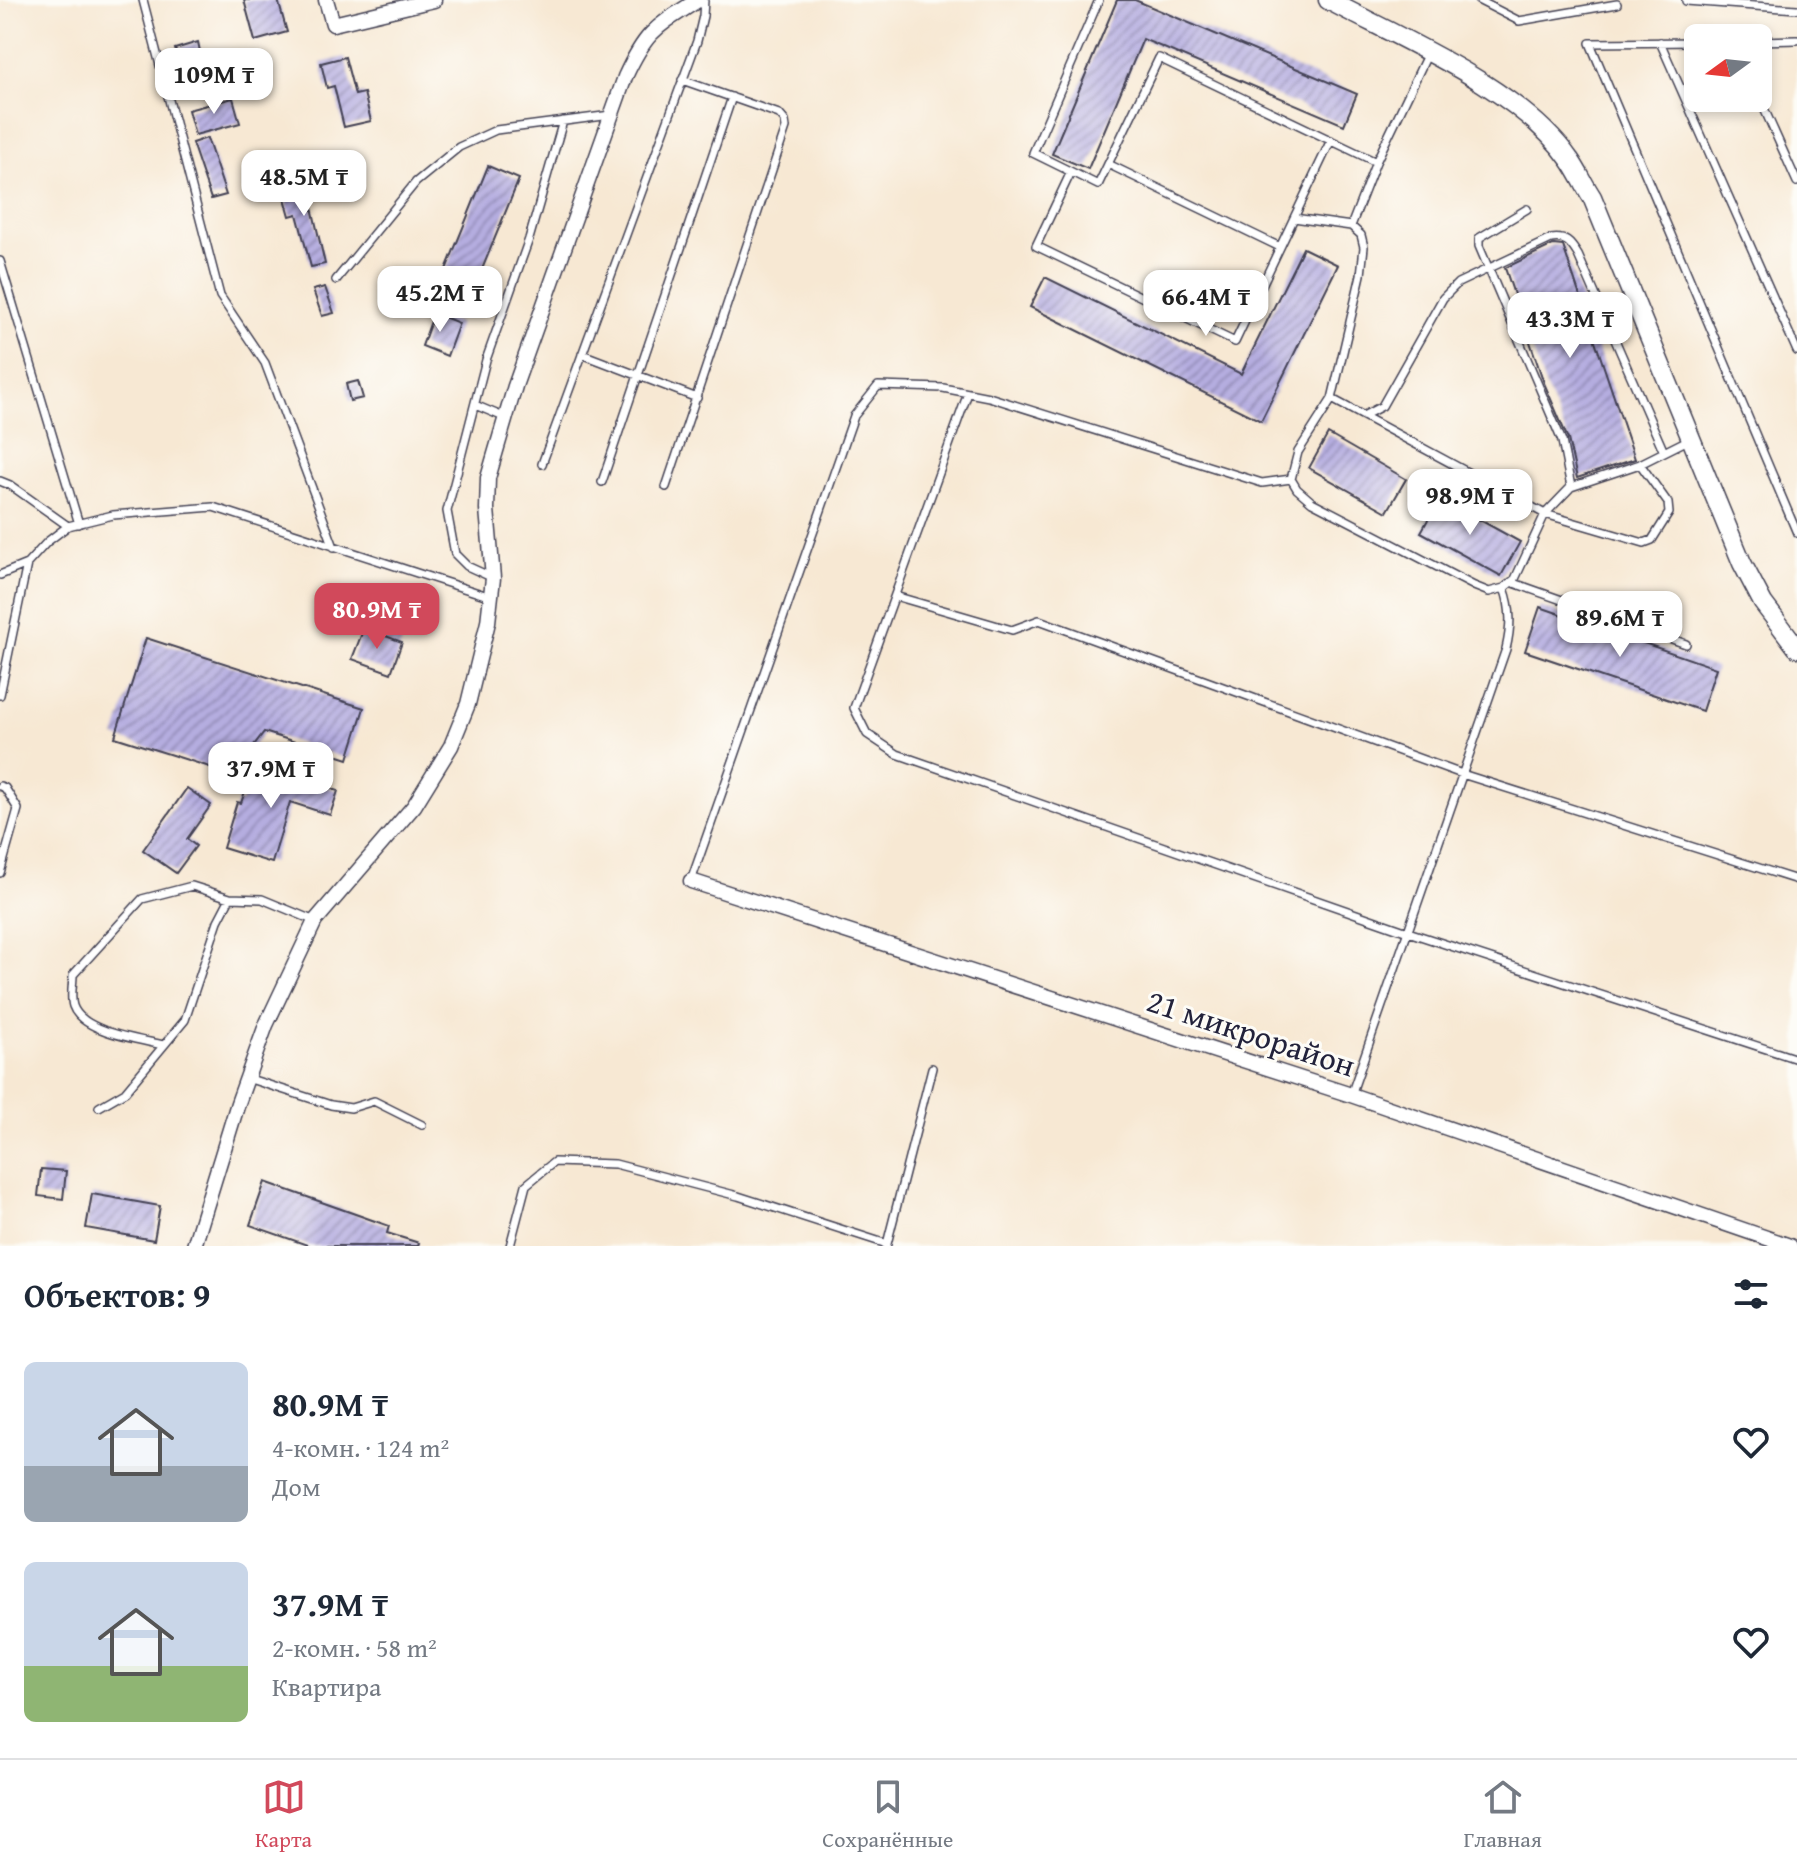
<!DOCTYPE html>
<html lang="ru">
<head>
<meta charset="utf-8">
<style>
  :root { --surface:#fff; --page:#f2f2f3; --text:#1f2937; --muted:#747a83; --line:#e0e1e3; --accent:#d1495b }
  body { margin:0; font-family:"Gentium Book Plus",serif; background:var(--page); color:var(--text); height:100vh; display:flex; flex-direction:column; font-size:30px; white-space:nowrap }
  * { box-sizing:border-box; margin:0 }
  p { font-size:26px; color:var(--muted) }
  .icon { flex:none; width:44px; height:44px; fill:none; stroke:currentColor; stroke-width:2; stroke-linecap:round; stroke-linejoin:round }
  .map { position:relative; height:1246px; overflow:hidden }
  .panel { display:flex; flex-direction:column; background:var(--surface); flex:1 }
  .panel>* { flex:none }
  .needle { width:52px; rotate:255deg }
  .controls { position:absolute; left:1684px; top:24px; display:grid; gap:16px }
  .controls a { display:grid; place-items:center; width:88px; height:88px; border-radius:12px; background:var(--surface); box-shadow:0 4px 12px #0003; font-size:40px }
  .price { position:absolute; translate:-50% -68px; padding:0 18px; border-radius:16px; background:#fff; color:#222; font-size:26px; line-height:52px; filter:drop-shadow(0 2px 4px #0008) }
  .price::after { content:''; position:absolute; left:50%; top:48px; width:24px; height:18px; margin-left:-12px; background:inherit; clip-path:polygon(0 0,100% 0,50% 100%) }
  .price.current { background:var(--accent); color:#fff }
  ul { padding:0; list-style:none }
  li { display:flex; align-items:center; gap:24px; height:200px; padding:0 24px }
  li span { display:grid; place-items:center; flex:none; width:224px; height:160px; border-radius:12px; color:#555 }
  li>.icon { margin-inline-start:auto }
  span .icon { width:96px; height:96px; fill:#fffc; stroke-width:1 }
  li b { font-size:34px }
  h2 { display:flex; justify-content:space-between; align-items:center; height:96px; padding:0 24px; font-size:34px }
  .menu { display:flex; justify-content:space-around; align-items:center; height:112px; border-top:2px solid var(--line); background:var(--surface); font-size:22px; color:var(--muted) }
  .menu a { display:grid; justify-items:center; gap:4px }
  .menu .current { color:var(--accent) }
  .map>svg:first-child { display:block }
  .building { fill:url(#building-hatch) }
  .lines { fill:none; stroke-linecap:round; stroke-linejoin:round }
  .service-casing { stroke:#424052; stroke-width:10 }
  .minor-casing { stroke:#424052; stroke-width:17 }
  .tertiary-casing { stroke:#424052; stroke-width:21 }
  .service { stroke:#fff; stroke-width:7 }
  .minor { stroke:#fff; stroke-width:14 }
  .tertiary { stroke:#fff; stroke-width:18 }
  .labels { text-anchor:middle; stroke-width:6; stroke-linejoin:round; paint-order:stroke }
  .street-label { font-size:32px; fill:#22223b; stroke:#fdfcf7 }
</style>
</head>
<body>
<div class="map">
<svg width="1797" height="1246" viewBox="0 0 1797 1246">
  <defs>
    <pattern id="building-hatch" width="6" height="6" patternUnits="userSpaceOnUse" patternTransform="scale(2)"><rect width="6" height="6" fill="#b5ade0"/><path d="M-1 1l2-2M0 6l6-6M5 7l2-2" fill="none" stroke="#938cb7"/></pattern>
  </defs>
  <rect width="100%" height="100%" fill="#fdfcf7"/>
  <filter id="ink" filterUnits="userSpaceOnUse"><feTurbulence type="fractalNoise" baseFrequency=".0125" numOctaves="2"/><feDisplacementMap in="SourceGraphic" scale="16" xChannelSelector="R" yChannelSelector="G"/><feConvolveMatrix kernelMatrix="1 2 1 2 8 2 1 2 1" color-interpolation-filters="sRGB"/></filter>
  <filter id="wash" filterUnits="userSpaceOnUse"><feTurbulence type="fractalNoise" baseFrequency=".006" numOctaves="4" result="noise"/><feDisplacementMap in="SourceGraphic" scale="32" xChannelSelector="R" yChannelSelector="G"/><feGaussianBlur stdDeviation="1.8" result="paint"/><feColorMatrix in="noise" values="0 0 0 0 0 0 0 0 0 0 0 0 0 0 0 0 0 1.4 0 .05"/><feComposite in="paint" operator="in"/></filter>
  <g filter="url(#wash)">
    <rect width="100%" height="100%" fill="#f7e8d3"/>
    <g id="blocks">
      <path class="building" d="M244 0H278L287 32 255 41Z
        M1117 0H1135L1357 94 1344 125 1143 39 1088 169 1052 154Z
        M198 42 201 56 179 62 175 49Z
        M345 57 355 95 364 93 371 121 344 127 334 86 327 88 321 63Z
        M233 98 240 123 195 135 188 110Z
        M207 138 226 195 211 199 192 143Z
        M488 166 519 179 476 284 445 272Z
        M305 177 325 264 311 267 297 214 290 216 281 184Z
        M1553 245 1563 246 1635 459 1577 478 1568 439 1544 383 1505 268Z
        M1303 248 1338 265 1261 421 1030 307 1045 277 1241 374Z
        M325 287 334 313 322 316 313 290Z
        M434 313 459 323 447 356 422 346Z
        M358 381 363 398 350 401 346 384Z
        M1328 434 1406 479 1387 512 1309 468Z
        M1440 498 1520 542 1501 576 1421 532Z
        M1540 607 1716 668 1702 711 1525 651Z
        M364 628 402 642 391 673 352 659Z
        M146 638 364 708 348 759 264 732 232 774 115 737Z
        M249 761 338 791 330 815 290 802 272 863 223 848 237 802 241 803 249 780 244 778Z
        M187 788 211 805 187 839 196 846 176 873 143 850Z
        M41 1169 66 1171 63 1199 38 1196Z
        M265 1182 389 1226 387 1233 419 1243 418 1246H310L250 1225Z
        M92 1194 160 1206 154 1240 86 1228Z"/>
    </g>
  </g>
  <g filter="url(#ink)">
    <use href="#blocks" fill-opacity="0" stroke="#424052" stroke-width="2"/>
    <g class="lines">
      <defs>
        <path id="service" d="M143 0 220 296 265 363 334 547
          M1099 0 1033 153 1098 185 1159 58 1376 162
          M1478 0 1519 21 1617 4
          M1686 1 1797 9
          M1758 41 1797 40
          M1660 42 1797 351
          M1698 42 1590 43 1797 533
          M1758 95 1797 182
          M1108 164 1280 247
          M1071 172 1036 246 1235 342 1331 140
          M1527 209 1479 238V246L1562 441 1571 487
          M1294 218 1351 226 1376 162 1428 53
          M1351 226 1361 235 1364 247 1361 275 1332 399 1545 514 1644 543 1652 540 1669 513 1668 503 1640 464
          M0 261 79 524
          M336 280 416 182 459 147 496 130 611 115
          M582 354 697 398
          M968 393 854 708 867 734 897 754 1408 932 1797 1059
          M1332 399 1298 452 1291 479 1297 489 1312 502 1474 586 1489 592 1504 588 1515 579 1545 514 1571 487 1640 464 1690 439
          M475 405 506 418
          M1363 416 1382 406 1443 298 1458 283 1551 239C1566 237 1570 242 1578 255L1664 452
          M542 464 697 41 703 16 704 0
          M0 481 10 485 68 526
          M602 482 732 97
          M666 487 786 128 785 121 779 114 682 80
          M0 575 27 564
          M491 577 467 566 455 554 447 511 486 360 529 239 563 121
          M1511 582 1686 644
          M895 596 1012 630 1039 620 1462 774 1797 880
          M0 695 27 564 47 542 68 526 113 515 213 507 491 597
          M0 786 5 788 18 809 0 873
          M691 881 854 416 878 386 943 388 989 397 1262 483 1291 479
          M163 1045C138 1039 82 1032 73 1006 70 997 73 984 73 975L142 899 192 886 230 898
          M247 1078 331 1105 351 1108 374 1101 422 1125
          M1351 1095 1506 649C1511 628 1512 609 1504 588
          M99 1107 125 1092 185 1020 218 921 230 898 262 899 315 921
          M887 1244 932 1068
          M510 1246 526 1185 554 1162 615 1164 738 1196 887 1244 886 1246"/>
        <path id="minor" d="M326 0 333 24 434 0
          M691 881 1351 1095 1790 1246
          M194 1246 238 1103 266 1025 315 921 414 806 451 746 468 704 488 622 493 578 487 509 488 478 515 386 625 77C646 31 656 27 698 0"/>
        <path id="tertiary" d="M1328 0C1403 40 1521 89 1570 160 1578 171 1584 185 1592 197L1742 563 1763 603 1797 648"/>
      </defs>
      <use href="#service" class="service-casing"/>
      <use href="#minor" class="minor-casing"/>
      <use href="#tertiary" class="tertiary-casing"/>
      <use href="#service" class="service"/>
      <use href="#minor" class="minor"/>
      <use href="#tertiary" class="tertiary"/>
    </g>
  </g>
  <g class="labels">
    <g class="street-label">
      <text transform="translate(1251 1033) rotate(18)" y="11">21 микрорайон</text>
    </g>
  </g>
</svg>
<div class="controls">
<a><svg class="needle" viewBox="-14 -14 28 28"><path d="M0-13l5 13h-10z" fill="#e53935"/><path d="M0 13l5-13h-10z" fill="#747a83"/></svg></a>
</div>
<b class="price" style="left:214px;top:116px">109M ₸</b>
<b class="price" style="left:304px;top:218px">48.5M ₸</b>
<b class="price" style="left:440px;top:334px">45.2M ₸</b>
<b class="price" style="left:1206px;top:338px">66.4M ₸</b>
<b class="price" style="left:1570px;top:360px">43.3M ₸</b>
<b class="price" style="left:1470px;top:537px">98.9M ₸</b>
<b class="price current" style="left:377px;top:651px">80.9M ₸</b>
<b class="price" style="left:1620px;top:659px">89.6M ₸</b>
<b class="price" style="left:271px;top:810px">37.9M ₸</b>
</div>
<section class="panel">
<h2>Объектов: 9<svg class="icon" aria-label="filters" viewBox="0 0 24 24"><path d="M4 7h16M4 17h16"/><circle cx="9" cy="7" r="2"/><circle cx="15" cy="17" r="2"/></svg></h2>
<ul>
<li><span style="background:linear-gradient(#c9d6e8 65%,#9aa5b1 0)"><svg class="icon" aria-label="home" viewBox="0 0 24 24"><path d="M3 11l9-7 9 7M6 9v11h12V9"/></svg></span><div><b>80.9M ₸</b><p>4-комн. · 124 m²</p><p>Дом</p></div><svg class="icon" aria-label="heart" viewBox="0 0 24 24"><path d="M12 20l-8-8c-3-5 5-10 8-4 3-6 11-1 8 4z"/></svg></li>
<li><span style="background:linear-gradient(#c9d6e8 65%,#8fb573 0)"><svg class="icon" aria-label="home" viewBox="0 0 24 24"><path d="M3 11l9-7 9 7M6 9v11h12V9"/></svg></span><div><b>37.9M ₸</b><p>2-комн. · 58 m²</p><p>Квартира</p></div><svg class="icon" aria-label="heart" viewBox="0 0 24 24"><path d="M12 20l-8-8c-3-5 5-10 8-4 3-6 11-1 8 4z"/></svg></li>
</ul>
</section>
<nav class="menu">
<a class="current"><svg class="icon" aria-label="map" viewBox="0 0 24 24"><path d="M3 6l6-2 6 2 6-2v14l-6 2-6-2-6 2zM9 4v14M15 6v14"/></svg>Карта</a>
<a><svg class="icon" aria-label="saved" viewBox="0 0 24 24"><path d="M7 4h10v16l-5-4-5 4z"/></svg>Сохранённые</a>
<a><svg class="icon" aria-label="home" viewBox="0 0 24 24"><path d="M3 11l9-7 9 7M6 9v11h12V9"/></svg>Главная</a>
</nav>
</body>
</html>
